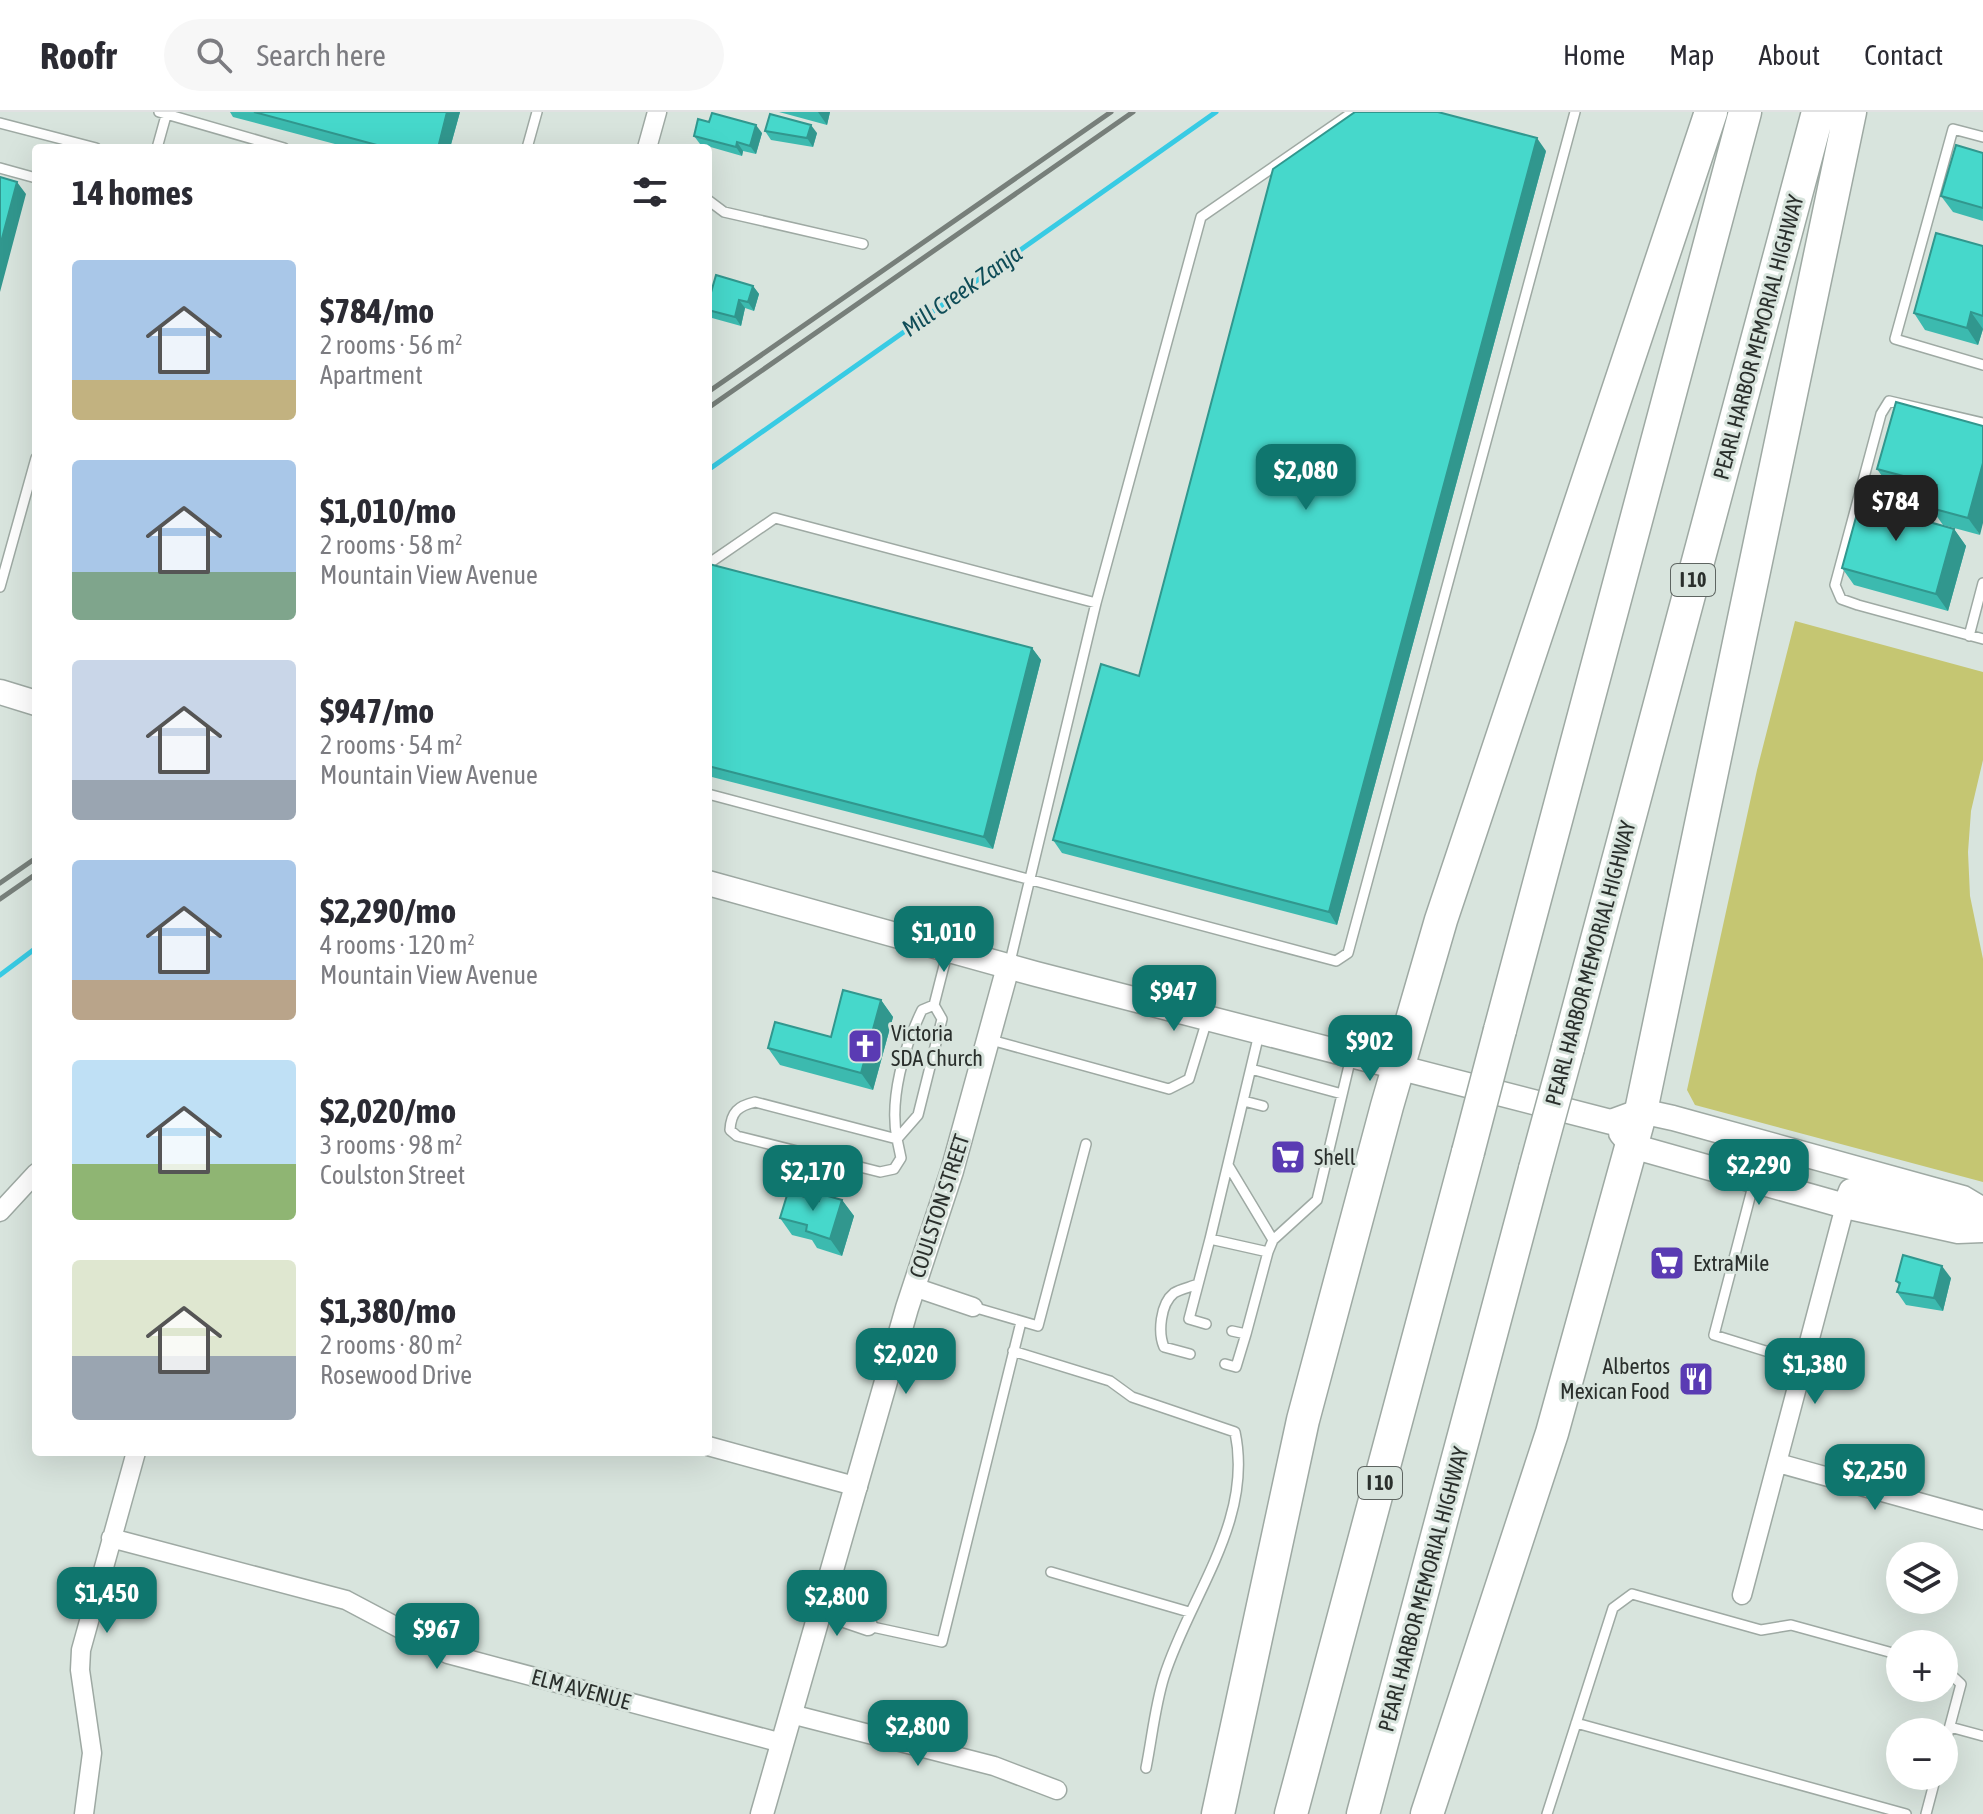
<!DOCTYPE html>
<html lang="en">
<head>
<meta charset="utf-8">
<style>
  :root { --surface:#fff; --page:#f7f7f7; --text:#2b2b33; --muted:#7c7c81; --line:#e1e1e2; --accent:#0f766e }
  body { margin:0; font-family:"Asap Condensed",sans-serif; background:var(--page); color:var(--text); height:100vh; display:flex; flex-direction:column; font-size:30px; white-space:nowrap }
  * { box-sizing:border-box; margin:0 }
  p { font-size:26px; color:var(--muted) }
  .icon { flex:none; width:44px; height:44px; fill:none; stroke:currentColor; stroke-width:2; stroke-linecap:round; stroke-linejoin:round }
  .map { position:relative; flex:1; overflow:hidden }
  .side { position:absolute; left:32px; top:32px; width:680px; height:1312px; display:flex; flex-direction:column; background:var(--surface); border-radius:8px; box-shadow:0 8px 32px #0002 }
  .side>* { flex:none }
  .controls { position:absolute; left:1886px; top:1430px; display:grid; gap:16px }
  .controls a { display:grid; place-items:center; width:72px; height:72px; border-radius:50%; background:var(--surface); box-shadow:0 8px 32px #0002; font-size:40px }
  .price { position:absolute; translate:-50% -68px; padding:0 18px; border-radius:16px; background:var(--accent); color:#fff; font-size:26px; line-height:52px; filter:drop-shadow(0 2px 4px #0008) }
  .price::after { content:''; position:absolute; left:50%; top:48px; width:24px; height:18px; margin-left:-12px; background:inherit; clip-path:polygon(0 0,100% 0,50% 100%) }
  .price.active { background:#222; color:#fff }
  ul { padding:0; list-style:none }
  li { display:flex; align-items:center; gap:24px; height:200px; padding:0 40px }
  li span { display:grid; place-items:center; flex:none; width:224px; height:160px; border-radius:8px; color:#555 }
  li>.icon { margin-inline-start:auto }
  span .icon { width:96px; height:96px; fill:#fffc; stroke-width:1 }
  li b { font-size:34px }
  h2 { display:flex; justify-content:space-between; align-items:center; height:96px; padding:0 40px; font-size:34px }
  header { display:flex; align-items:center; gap:48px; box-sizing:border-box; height:112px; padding:0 40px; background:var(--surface); border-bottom:2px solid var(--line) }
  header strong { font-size:38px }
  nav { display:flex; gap:44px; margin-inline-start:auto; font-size:28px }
  .search { width:560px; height:72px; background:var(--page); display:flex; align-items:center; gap:20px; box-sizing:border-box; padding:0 28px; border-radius:44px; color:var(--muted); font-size:30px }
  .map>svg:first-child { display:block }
  .green { fill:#c5c672 }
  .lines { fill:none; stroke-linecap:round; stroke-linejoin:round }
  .stream { stroke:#38cbe4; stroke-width:5 }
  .service-casing { stroke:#9ea9a3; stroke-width:12 }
  .minor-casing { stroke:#9ea9a3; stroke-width:21 }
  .tertiary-casing { stroke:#9ea9a3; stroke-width:25 }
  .secondary-casing { stroke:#9ea9a3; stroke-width:27 }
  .motorway-casing { stroke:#9ea9a3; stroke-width:35 }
  .service { stroke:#fff; stroke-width:9 }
  .minor { stroke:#fff; stroke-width:18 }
  .tertiary { stroke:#fff; stroke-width:22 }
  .secondary { stroke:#fff; stroke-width:24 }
  .motorway { stroke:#fff; stroke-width:32 }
  .rail { stroke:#777f7a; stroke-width:5 }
  .motorway-bridge-casing { stroke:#9ea9a3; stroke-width:35; stroke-linecap:butt }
  .motorway-bridge { stroke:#fff; stroke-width:32 }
  .wall { fill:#3cbaaf }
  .shaded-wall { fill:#31978e }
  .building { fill:#46d8cb; stroke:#31978e; stroke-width:2 }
  .labels { text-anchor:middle; stroke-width:6; stroke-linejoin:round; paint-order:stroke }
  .shield { fill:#d8e4dd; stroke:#5e6561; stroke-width:2 }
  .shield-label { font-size:20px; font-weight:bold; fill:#2a2f2c }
  .street-label { font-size:22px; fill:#2a2f2c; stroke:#d8e4dd }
  .poi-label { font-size:22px; fill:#2a2f2c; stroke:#d8e4dd; text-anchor:start }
  .water-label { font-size:24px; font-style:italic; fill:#0f4c57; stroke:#d8e4dd }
</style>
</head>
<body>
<header>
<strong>Roofr</strong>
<div class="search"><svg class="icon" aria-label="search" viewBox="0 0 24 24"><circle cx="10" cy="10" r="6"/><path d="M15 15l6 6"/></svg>Search here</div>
<nav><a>Home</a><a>Map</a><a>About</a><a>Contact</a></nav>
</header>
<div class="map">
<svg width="1983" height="1702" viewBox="0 0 1983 1702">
  <rect width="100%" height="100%" fill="#d8e4dd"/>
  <path class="green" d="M1795 509 1983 560V648L1971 699 1968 740 1970 784 1983 847V1070L1695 993 1687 978 1757 658Z"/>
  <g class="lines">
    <path class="stream" d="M708 358 1216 0
      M0 863 36 836"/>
    <defs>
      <path id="service" d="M159 0 284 36
        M0 11 96 36
        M1983 25 1953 17 1895 227 1983 253
        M157 36 167 0
        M527 36 537 0
        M0 56 36 66
        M708 88 724 100 863 132
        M1983 311 1889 289 1881 302 1835 473 1841 487 1858 493 1983 527
        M708 452 775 406 1096 491 1201 105 1353 0
        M0 475 36 346
        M1969 524 1983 471
        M708 682 1336 849 1348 841 1575 0
        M1009 854 1096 491
        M934 893 942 907 918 1003 897 1027C889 987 904 935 922 898Z
        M934 893 948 838
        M1259 922 1210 1127 1268 1140 1273 1128 1317 1088 1351 945
        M991 928 1169 977 1189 967 1207 908
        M1251 957 1342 982
        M1244 989 1263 994
        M755 990 897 1027 901 1046 894 1057 880 1060 737 1024 730 1018C731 1000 738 994 755 990Z
        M1228 1053 1273 1128
        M1754 1070 1714 1223 1804 1251
        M973 1195 1038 1214 1086 1032
        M1206 1212 1189 1207 1210 1127
        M1232 1219 1246 1222 1268 1140
        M1013 1239 1110 1269 1132 1285 1235 1320C1254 1409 1189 1485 1164 1565 1155 1594 1152 1626 1146 1656
        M1190 1242 1164 1235C1158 1221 1160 1192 1174 1181 1180 1177 1191 1175 1198 1172
        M1225 1252 1236 1255 1246 1222
        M1051 1460 1189 1500
        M868 1514 942 1530 1021 1210
        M1944 1556 1961 1572 1944 1636
        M1576 1611 1906 1702
        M1950 1615 1983 1624
        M1547 1702 1613 1496 1632 1482 1761 1518 1791 1513 1900 1543
        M1926 1702 1936 1664"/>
      <path id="minor" d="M647 36 657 0
        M0 1100 36 1061
        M914 1175 973 1195
        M708 1334 858 1375
        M1778 1351 1983 1408
        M111 1426 346 1488 448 1542 782 1631
        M1742 1483 1845 1094
        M821 1498 868 1514
        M791 1602 994 1654 1057 1678
        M84 1702 92 1641 80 1558 81 1538 136 1340"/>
      <path id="tertiary" d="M762 1702 907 1196 952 1059 1008 855"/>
      <path id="secondary" d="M0 580 36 591
        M708 771 1036 862 1611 1010 1641 999 1673 1006 1963 1086 1983 1098
        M1621 1021 1632 1034 1845 1094 1958 1119 1983 1118
        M1845 1094 1851 1079 1861 1077 1973 1106"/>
      <path id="motorway" d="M1500 918 1745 0
        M1568 936 1818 0
        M1218 1702 1303 1308 1387 994 1441 808 1711 0
        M1291 1702 1468 1040
        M1363 1702 1535 1057
        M1427 1702 1552 1321 1641 999 1850 0"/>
    </defs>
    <use href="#service" class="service-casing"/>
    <use href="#minor" class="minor-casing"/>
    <use href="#tertiary" class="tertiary-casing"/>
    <use href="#secondary" class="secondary-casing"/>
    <use href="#motorway" class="motorway-casing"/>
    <use href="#service" class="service"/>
    <use href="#minor" class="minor"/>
    <use href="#tertiary" class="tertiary"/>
    <use href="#secondary" class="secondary"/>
    <use href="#motorway" class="motorway"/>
    <path class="rail" d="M708 280 1111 0
      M708 296 1133 0
      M0 771 36 746
      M0 787 36 762"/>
    <defs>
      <path id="motorway-bridge" d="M1468 1040 1500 918
        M1535 1057 1568 936"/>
    </defs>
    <use href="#motorway-bridge" class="motorway-bridge-casing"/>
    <use href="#motorway-bridge" class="motorway-bridge"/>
  </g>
  <path class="wall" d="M230 0H460L450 36H350L233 5Z
    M779 0H830L827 13Z
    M765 19 817 21 813 35 771 28Z
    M762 21 756 42 743 39 742 44 700 32 694 24Z
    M1546 39 1337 813 1062 741 1053 728 1139 564Z
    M1983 41V109L1953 100 1941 84Z
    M1983 134V217L1978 233 1925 218 1914 201Z
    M753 174 759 182 754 199 745 196 741 214 712 206 708 200V191Z
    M1896 290 1980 423 1943 413 1931 396 1934 386 1889 374 1877 357Z
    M1912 395 1910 404 1954 417 1966 434 1948 499 1854 473 1842 456Z
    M708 453 1032 536 1041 548 993 737 708 664Z
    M881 888 893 905 873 978 780 953 768 936 831 925Z
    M842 1088 854 1104 842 1144 817 1136 812 1128 792 1123 780 1106 819 1089Z
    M1951 1166 1943 1199 1906 1193 1897 1180 1899 1173 1896 1169Z"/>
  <path class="shaded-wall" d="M447 0H460L450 36H438Z
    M818 0H830L827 13Z
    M756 13 762 21 756 42 750 34Z
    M811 13 817 21 813 35 807 26Z
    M1537 26 1546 39 1337 813 1329 800Z
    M737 30 743 39 742 44 736 35Z
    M17 70 26 82 0 180V134Z
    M753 174 759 182 754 199 748 190Z
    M739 188 745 196 741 214 735 205Z
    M1971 200 1983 217 1978 233 1967 216Z
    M1983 351V411L1980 423 1968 406Z
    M1900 378 1912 395 1906 417 1894 400Z
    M1954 417 1966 434 1948 499 1936 482Z
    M1032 536 1041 548 993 737 984 725Z
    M881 888 893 905 873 978 861 961Z
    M842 1088 854 1104 842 1144 830 1127Z
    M1942 1154 1951 1166 1943 1199 1934 1186Z"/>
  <path class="building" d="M254 0H447L438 36H388Z
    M1355 0H1438L1537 26 1329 800 1053 728 1101 552 1139 564 1273 57Z
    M712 1 756 13 750 34 737 30 736 35 694 24 698 7 709 10Z
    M770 2 811 13 807 26 765 19Z
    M1956 33 1983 41V96L1941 84Z
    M0 65 17 70 0 134Z
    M1936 121 1983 134V204L1971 200 1967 216 1914 201Z
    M716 163 753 174 748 190 739 188 735 205 708 198V191Z
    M1896 290 1983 314V351L1968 406 1931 396 1937 373 1877 357Z
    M1866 369 1900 378 1894 400 1954 417 1936 482 1842 456Z
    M709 452 1032 536 984 725 708 654Z
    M843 878 881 888 861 961 768 936 775 910 831 925Z
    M788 1080 819 1089 821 1082 842 1088 830 1127 806 1119 807 1113 780 1106Z
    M1903 1143 1942 1154 1934 1186 1897 1180 1900 1171 1896 1169Z"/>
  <defs>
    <symbol id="church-square" viewBox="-11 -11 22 22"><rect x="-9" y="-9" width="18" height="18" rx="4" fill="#5a3bb3" stroke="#d8e4dd"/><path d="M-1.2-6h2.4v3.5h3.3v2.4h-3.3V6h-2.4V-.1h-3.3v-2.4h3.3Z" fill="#fff"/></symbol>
    <symbol id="supermarket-square" viewBox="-11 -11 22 22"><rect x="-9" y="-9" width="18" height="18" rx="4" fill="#5a3bb3" stroke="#d8e4dd"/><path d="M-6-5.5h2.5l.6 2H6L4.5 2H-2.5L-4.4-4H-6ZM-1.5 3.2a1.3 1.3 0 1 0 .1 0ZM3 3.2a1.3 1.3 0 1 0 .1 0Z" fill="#fff"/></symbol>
    <symbol id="restaurant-square" viewBox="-11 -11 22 22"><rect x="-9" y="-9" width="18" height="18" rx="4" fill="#5a3bb3" stroke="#d8e4dd"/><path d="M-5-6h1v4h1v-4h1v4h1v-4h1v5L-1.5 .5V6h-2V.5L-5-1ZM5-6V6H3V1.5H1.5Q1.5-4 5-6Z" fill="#fff"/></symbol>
  </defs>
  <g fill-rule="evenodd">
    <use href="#church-square" x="845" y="914" width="40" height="40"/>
    <use href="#supermarket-square" x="1268" y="1025" width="40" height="40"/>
    <use href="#supermarket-square" x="1647" y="1131" width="40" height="40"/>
    <use href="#restaurant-square" x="1676" y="1247" width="40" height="40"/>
  </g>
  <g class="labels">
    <g class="shield">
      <rect x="1671" y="452" width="44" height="32" rx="6"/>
      <rect x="1358" y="1355" width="44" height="32" rx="6"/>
    </g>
    <g class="shield-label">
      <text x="1693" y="475">I 10</text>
      <text x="1380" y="1378">I 10</text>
    </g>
    <g class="street-label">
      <text transform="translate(1758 225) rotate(-75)" y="8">PEARL HARBOR MEMORIAL HIGHWAY</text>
      <text transform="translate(1590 851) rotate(-75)" y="8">PEARL HARBOR MEMORIAL HIGHWAY</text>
      <text transform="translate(939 1094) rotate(-72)" y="8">COULSTON STREET</text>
      <text transform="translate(1423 1477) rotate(-75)" y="8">PEARL HARBOR MEMORIAL HIGHWAY</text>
      <text transform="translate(581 1577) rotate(15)" y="8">ELM AVENUE</text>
    </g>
    <g class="poi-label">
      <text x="891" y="929">Victoria<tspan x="891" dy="25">SDA Church</tspan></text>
      <text x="1314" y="1053">Shell</text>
      <text x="1693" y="1159">ExtraMile</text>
      <text x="1670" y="1262" text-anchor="end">Albertos<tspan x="1670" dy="25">Mexican Food</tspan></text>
    </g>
    <g class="water-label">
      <text transform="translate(962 179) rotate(-35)" y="8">Mill Creek Zanja</text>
    </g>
  </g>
</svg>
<div class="controls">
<a><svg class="icon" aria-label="layers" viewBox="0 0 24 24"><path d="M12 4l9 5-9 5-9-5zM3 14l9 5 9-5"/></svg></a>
<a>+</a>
<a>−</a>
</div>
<b class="price" style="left:1306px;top:400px">$2,080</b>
<b class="price active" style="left:1896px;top:431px">$784</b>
<b class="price" style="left:944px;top:862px">$1,010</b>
<b class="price" style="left:1174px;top:921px">$947</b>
<b class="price" style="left:1370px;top:971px">$902</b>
<b class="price" style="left:1759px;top:1095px">$2,290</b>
<b class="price" style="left:813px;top:1101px">$2,170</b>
<b class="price" style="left:906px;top:1284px">$2,020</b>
<b class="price" style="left:1815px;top:1294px">$1,380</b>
<b class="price" style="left:1875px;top:1400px">$2,250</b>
<b class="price" style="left:107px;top:1523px">$1,450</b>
<b class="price" style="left:837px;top:1526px">$2,800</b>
<b class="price" style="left:437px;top:1559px">$967</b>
<b class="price" style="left:918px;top:1656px">$2,800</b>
<section class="side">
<h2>14 homes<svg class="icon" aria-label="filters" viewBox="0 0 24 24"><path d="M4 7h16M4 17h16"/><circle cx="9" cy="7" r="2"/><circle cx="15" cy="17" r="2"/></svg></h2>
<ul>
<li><span style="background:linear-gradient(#a9c7e8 75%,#c2b280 0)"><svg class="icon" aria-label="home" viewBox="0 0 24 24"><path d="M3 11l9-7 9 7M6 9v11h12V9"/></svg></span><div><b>$784/mo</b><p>2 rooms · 56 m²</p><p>Apartment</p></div></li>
<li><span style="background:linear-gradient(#a9c7e8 70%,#7fa58c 0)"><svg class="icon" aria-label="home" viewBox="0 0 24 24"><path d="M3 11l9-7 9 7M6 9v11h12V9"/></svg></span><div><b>$1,010/mo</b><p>2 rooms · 58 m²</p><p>Mountain View Avenue</p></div></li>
<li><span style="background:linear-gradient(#c9d6e8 75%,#9aa5b1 0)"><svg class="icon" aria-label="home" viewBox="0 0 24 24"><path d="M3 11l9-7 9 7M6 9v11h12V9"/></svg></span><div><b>$947/mo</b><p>2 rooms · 54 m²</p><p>Mountain View Avenue</p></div></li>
<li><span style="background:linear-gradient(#a9c7e8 75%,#b9a48a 0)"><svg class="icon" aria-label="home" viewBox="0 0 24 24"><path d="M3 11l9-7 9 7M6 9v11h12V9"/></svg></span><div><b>$2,290/mo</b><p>4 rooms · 120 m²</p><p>Mountain View Avenue</p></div></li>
<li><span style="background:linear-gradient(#bfe0f5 65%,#8fb573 0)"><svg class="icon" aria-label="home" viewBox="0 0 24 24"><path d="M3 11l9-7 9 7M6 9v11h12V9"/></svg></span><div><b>$2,020/mo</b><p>3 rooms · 98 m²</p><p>Coulston Street</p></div></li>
<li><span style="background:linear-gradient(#dfe7d0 60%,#9aa5b1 0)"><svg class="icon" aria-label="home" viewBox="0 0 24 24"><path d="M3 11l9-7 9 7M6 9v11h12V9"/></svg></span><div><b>$1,380/mo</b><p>2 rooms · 80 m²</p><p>Rosewood Drive</p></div></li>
</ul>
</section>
</div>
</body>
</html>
